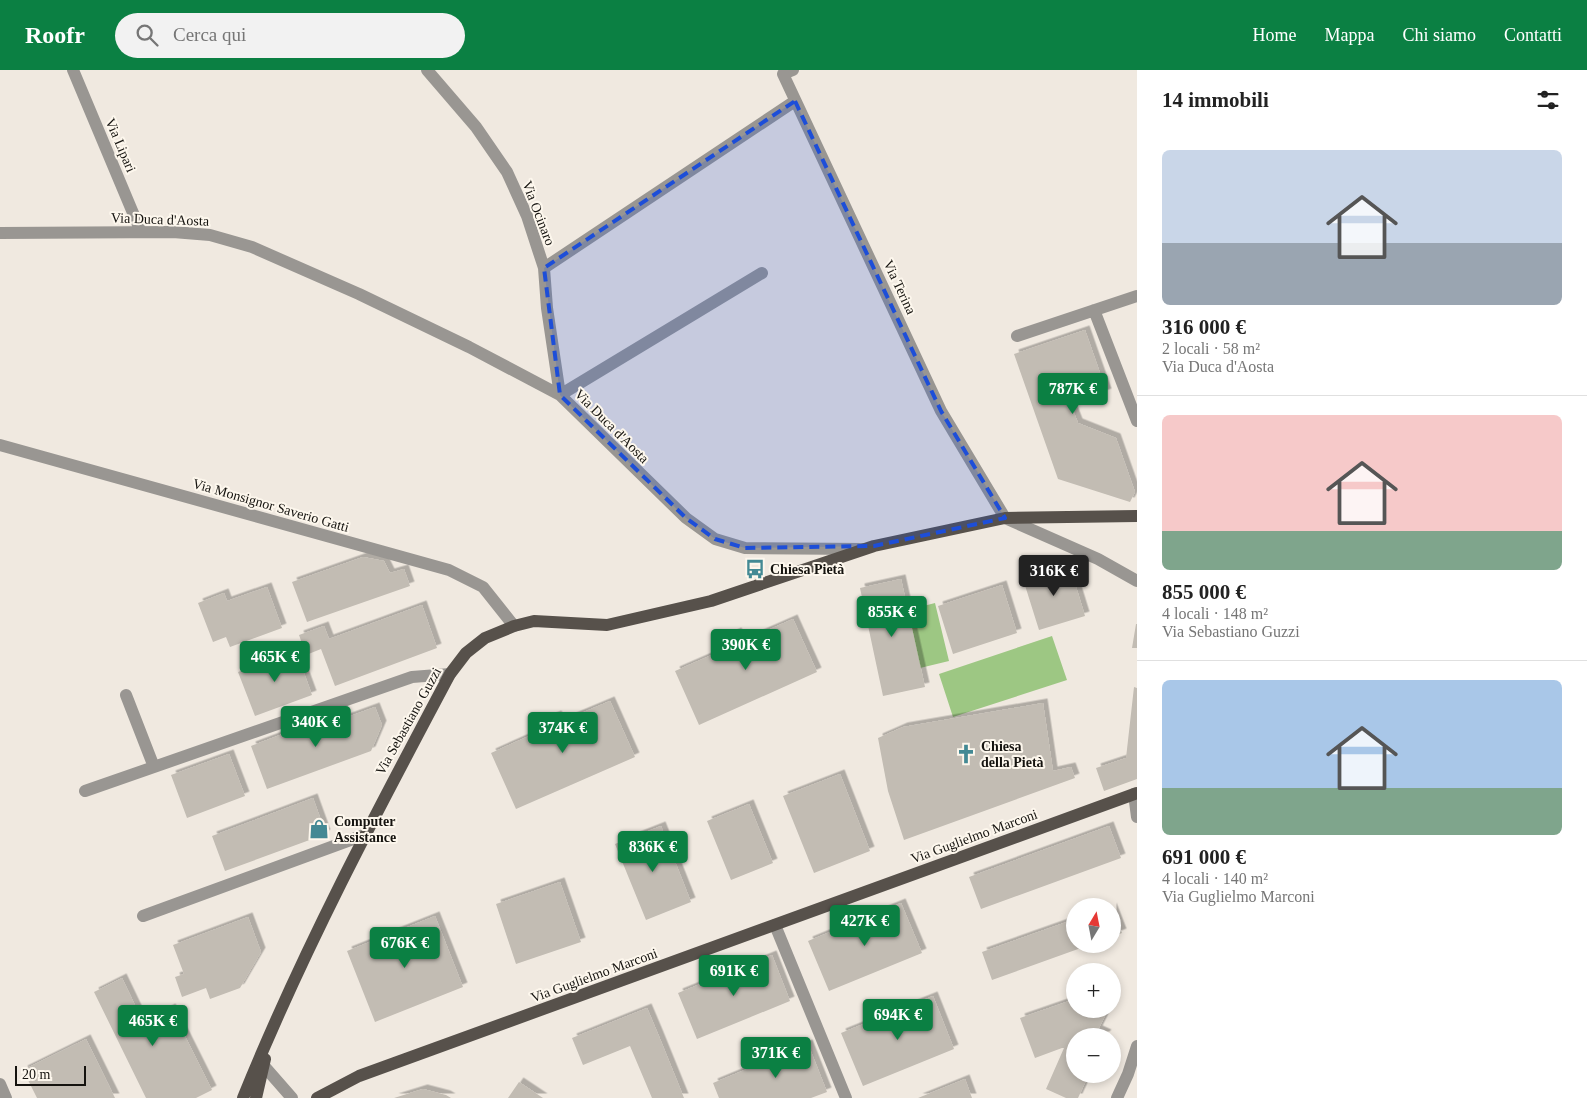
<!DOCTYPE html>
<html lang="it">
<head>
<meta charset="utf-8">
<style>
  :root { --surface:#fff; --page:#f2f2f2; --text:#222; --muted:#767676; --line:#e0e0e0; --accent:#0b8043 }
  body { margin:0; font-family:Georgia,serif; background:var(--page); color:var(--text); height:100vh; display:flex; flex-direction:column; font-size:19px; white-space:nowrap }
  * { box-sizing:border-box; margin:0 }
  p { font-size:16px; color:var(--muted) }
  .icon { flex:none; width:28px; height:28px; fill:none; stroke:currentColor; stroke-width:2; stroke-linecap:round; stroke-linejoin:round }
  .map { position:relative; flex:1; overflow:hidden }
  .panel { display:flex; flex-direction:column; background:var(--surface); width:450px }
  .panel>* { flex:none }
  .needle { width:32px; rotate:10deg }
  .fabs { position:absolute; left:1066px; top:828px; display:grid; gap:10px }
  .fabs a { display:grid; place-items:center; width:55px; height:55px; border-radius:50%; background:var(--surface); box-shadow:0 2px 8px #0003; font-size:25px }
  .scale { position:absolute; left:15px; bottom:12px; width:71px; box-sizing:border-box; padding-left:5px; border:2px solid #15130f; border-top:0; font-size:14px; line-height:18px; white-space:nowrap; color:#15130f; -webkit-text-stroke:4px #fdf7ed; paint-order:stroke }
  .price { position:absolute; translate:-50% -42px; padding:0 11px; border-radius:5px; background:var(--accent); color:#fff; font-size:16px; line-height:32px; filter:drop-shadow(0 1px 2px #0008) }
  .price::after { content:''; position:absolute; left:50%; top:30px; width:15px; height:11px; margin-left:-8px; background:inherit; clip-path:polygon(0 0,100% 0,50% 100%) }
  .price.selected { background:#222; color:#fff }
  ul { padding:0; list-style:none }
  li { display:grid; align-content:center; gap:10px; height:265px; padding:0 25px }
  li+li { border-top:1px solid var(--line) }
  li span { display:grid; place-items:center; height:155px; border-radius:8px; color:#555 }
  li>.icon { margin-inline-start:auto }
  span .icon { width:90px; height:90px; fill:#fffc; stroke-width:1 }
  li b { font-size:21px }
  h2 { display:flex; justify-content:space-between; align-items:center; height:60px; padding:0 25px; font-size:21px }
  header { display:flex; align-items:center; gap:30px; box-sizing:border-box; height:70px; padding:0 25px; background:var(--accent); color:#fff }
  header strong { font-size:24px }
  nav { display:flex; gap:28px; margin-inline-start:auto; font-size:18px }
  .search { width:350px; height:45px; background:var(--page); display:flex; align-items:center; gap:12px; box-sizing:border-box; padding:0 18px; border-radius:28px; color:var(--muted); font-size:19px }
  main { display:flex; flex:1; min-height:0 }
  .map>svg:first-child { display:block }
  .green { fill:#9dc783 }
  .building { fill:#c2bcb3; filter:url(#shadow) }
  .lines { fill:none; stroke-linecap:round; stroke-linejoin:round }
  .minor { stroke:#999692; stroke-width:12 }
  .major { stroke:#57514b; stroke-width:12 }
  .marked { fill:#1d4ed8; fill-opacity:0.2; stroke:#1d4ed8; stroke-width:4; stroke-dasharray:10 6; stroke-linejoin:round }
  .labels { text-anchor:middle; stroke-width:4; stroke-linejoin:round; paint-order:stroke }
  .street-label { font-size:14px; fill:#15130f; stroke:#fdf7ed }
  .poi-label { font-size:14px; font-weight:bold; fill:#15130f; stroke:#fdf7ed; text-anchor:start }
</style>
</head>
<body>
<header>
<strong>Roofr</strong>
<div class="search"><svg class="icon" aria-label="search" viewBox="0 0 24 24"><circle cx="10" cy="10" r="6"/><path d="M15 15l6 6"/></svg>Cerca qui</div>
<nav><a>Home</a><a>Mappa</a><a>Chi siamo</a><a>Contatti</a></nav>
</header>
<main>
<div class="map">
<svg width="1137" height="1028" viewBox="0 0 1137 1028">
  <defs>
    <filter id="shadow"><feDropShadow dx="4.5" dy="-4.5" stdDeviation="0" flood-color="#0004"/></filter>
  </defs>
  <rect width="100%" height="100%" fill="#f0e9e0"/>
  <path class="green" d="M935 533 949 591 920 598 908 540Z
    M1052 566 1067 610 953 647 939 604Z"/>
  <path class="building" d="M1085 260 1107 323 1071 335 1078 353 1116 368 1135 422 1130 432 1058 409 1014 284Z
    M363 487 384 491 390 503 404 499 410 516 307 552 292 512Z
    M1069 494 1085 546 1039 560 1023 509Z
    M901 509 925 617 883 626 860 518Z
    M1002 515 1017 563 953 584 938 536Z
    M267 517 282 558 230 577 226 567 213 572 198 533 224 523 227 531Z
    M422 535 437 578 335 616 321 579 306 585 299 565 324 556 329 569Z
    M793 549 817 602 699 655 675 601 730 577 726 567 737 562 741 572Z
    M1136 554H1137V578H1132Z
    M296 581 312 625 255 646 238 602Z
    M1134 617 1137 618V709L1104 721 1096 698 1126 688Z
    M610 631 635 687 516 739 491 683 547 658 544 650 557 645 560 652Z
    M1043 633 1053 701 1071 697 1075 708 904 770 888 721 878 668 903 657Z
    M375 637 382 655 371 681 267 719 251 676 288 662 290 668Z
    M229 684 245 726 187 748 171 705Z
    M840 704 870 781 814 803 783 726Z
    M313 728 326 764 225 801 212 766Z
    M749 734 773 793 731 810 707 751Z
    M661 756 691 832 646 850 615 774Z
    M1109 756 1121 788 981 839 969 807Z
    M560 812 581 872 516 894 496 834Z
    M901 833 922 883 829 921 808 871Z
    M1112 837 1122 863 1112 867Z
    M435 846 463 917 375 952 347 881Z
    M248 847 261 882 240 918 210 929 206 918 182 927 175 907 184 904 173 875Z
    M1075 849V874H1092L992 910 982 882Z
    M772 885 790 931 697 969 678 923Z
    M122 908 143 952 171 938 212 1020 196 1028H146L94 922Z
    M933 926 954 979 863 1016 841 963Z
    M1072 930 1075 931V939H1093L1106 944 1098 960 1107 964 1105 966H1075V1004H1089L1078 1028H1066L1046 1019 1064 978H1062L1035 988 1020 948Z
    M647 938 658 964 684 1028H652L630 976 583 995 572 968Z
    M86 969 115 1028H37L23 1000Z
    M808 974 827 1022 811 1028H719L713 1013Z
    M965 1009 972 1028H918Z
    M519 1012 543 1028H508Z
    M423 1019 446 1025 451 1028H394Z"/>
  <g class="lines">
    <path class="minor" d="M73 0 141 162
      M427 0 476 57 507 102 527 146 544 198 547 238 560 325 762 203
      M793 0 783 4 941 341 1005 448 1098 489 1137 511
      M0 163 173 162 210 165 252 177 359 224 469 277 560 325 686 448 715 469 745 478 863 479
      M544 198 795 31
      M1094 240 1137 351
      M1017 266 1137 226
      M0 375 449 500 483 517 514 556
      M126 625 154 697
      M85 721 412 607 450 604
      M1134 724 1137 747
      M143 846 364 765
      M775 855 846 1028
      M264 996 292 1028
      M0 1014 6 1028
      M1117 1028 1128 1004 1137 976"/>
    <path class="major" d="M243 1028C302 882 376 743 450 604L466 583 485 568 514 556 534 551 607 555 711 531 874 476 1005 448 1137 446
      M256 1028 265 989
      M317 1028 359 1006 1137 723"/>
  </g>
  <path class="marked" d="M795 31 941 341 1005 448 874 476 745 478 715 469 686 448 560 325 544 198Z"/>
  <defs>
    <symbol id="bus-bare" viewBox="-9 -9 18 18"><path d="M-5-6H5V4H4V6H2V4H-2V6H-4V4H-5ZM-3.5-4V0h7V-4ZM-3.5 1.2v1.5H-2V1.2ZM2 1.2v1.5H3.5V1.2Z" fill="#438994" stroke="#fdf7ed" stroke-width="2.5" paint-order="stroke"/></symbol>
    <symbol id="church-bare" viewBox="-9 -9 18 18"><path d="M-1.2-6h2.4v3.5h3.3v2.4h-3.3V6h-2.4V-.1h-3.3v-2.4h3.3Z" fill="#438994" stroke="#fdf7ed" stroke-width="2.5" paint-order="stroke"/></symbol>
    <symbol id="shop-bare" viewBox="-9 -9 18 18"><path d="M-5-2.5h2.3a2.7 3.5 0 0 1 5.4 0H5L5.5 6h-11ZM-1.5-2.5h3a1.5 2.3 0 0 0-3 0Z" fill="#438994" stroke="#fdf7ed" stroke-width="2.5" paint-order="stroke"/></symbol>
  </defs>
  <g fill-rule="evenodd">
    <use href="#bus-bare" x="741" y="485" width="28" height="28"/>
    <use href="#church-bare" x="952" y="670" width="28" height="28"/>
    <use href="#shop-bare" x="305" y="745" width="28" height="28"/>
  </g>
  <g class="labels">
    <g class="street-label">
      <text transform="translate(121 75) rotate(67)" y="5">Via Lipari</text>
      <text transform="translate(539 143) rotate(69)" y="5">Via Ocinaro</text>
      <text transform="translate(160 149) rotate(2)" y="5">Via Duca d'Aosta</text>
      <text transform="translate(900 217) rotate(65)" y="5">Via Terina</text>
      <text transform="translate(612 356) rotate(45)" y="5">Via Duca d'Aosta</text>
      <text transform="translate(271 435) rotate(16)" y="5">Via Monsignor Saverio Gatti</text>
      <text transform="translate(408 651) rotate(-61)" y="5">Via Sebastiano Guzzi</text>
      <text transform="translate(974 766) rotate(-20)" y="5">Via Guglielmo Marconi</text>
      <text transform="translate(594 905) rotate(-20)" y="5">Via Guglielmo Marconi</text>
    </g>
    <g class="poi-label">
      <text x="770" y="504">Chiesa Pietà</text>
      <text x="981" y="681">Chiesa<tspan x="981" dy="16">della Pietà</tspan></text>
      <text x="334" y="756">Computer<tspan x="334" dy="16">Assistance</tspan></text>
    </g>
  </g>
</svg>
<div class="fabs">
<a><svg class="needle" viewBox="-14 -14 28 28"><path d="M0-13l5 13h-10z" fill="#e53935"/><path d="M0 13l5-13h-10z" fill="#767676"/></svg></a>
<a>+</a>
<a>−</a>
</div>
<div class="scale">20 m</div>
<b class="price" style="left:1073px;top:345px">787K €</b>
<b class="price selected" style="left:1054px;top:527px">316K €</b>
<b class="price" style="left:892px;top:568px">855K €</b>
<b class="price" style="left:746px;top:601px">390K €</b>
<b class="price" style="left:275px;top:613px">465K €</b>
<b class="price" style="left:316px;top:678px">340K €</b>
<b class="price" style="left:563px;top:684px">374K €</b>
<b class="price" style="left:653px;top:803px">836K €</b>
<b class="price" style="left:865px;top:877px">427K €</b>
<b class="price" style="left:405px;top:899px">676K €</b>
<b class="price" style="left:734px;top:927px">691K €</b>
<b class="price" style="left:898px;top:971px">694K €</b>
<b class="price" style="left:153px;top:977px">465K €</b>
<b class="price" style="left:776px;top:1009px">371K €</b>
</div>
<section class="panel">
<h2>14 immobili<svg class="icon" aria-label="filters" viewBox="0 0 24 24"><path d="M4 7h16M4 17h16"/><circle cx="9" cy="7" r="2"/><circle cx="15" cy="17" r="2"/></svg></h2>
<ul>
<li><span style="background:linear-gradient(#c9d6e8 60%,#9aa5b1 0)"><svg class="icon" aria-label="home" viewBox="0 0 24 24"><path d="M3 11l9-7 9 7M6 9v11h12V9"/></svg></span><div><b>316 000 €</b><p>2 locali · 58 m²</p><p>Via Duca d'Aosta</p></div></li>
<li><span style="background:linear-gradient(#f6c9c9 75%,#7fa58c 0)"><svg class="icon" aria-label="home" viewBox="0 0 24 24"><path d="M3 11l9-7 9 7M6 9v11h12V9"/></svg></span><div><b>855 000 €</b><p>4 locali · 148 m²</p><p>Via Sebastiano Guzzi</p></div></li>
<li><span style="background:linear-gradient(#a9c7e8 70%,#7fa58c 0)"><svg class="icon" aria-label="home" viewBox="0 0 24 24"><path d="M3 11l9-7 9 7M6 9v11h12V9"/></svg></span><div><b>691 000 €</b><p>4 locali · 140 m²</p><p>Via Guglielmo Marconi</p></div></li>
</ul>
</section>
</main>
</body>
</html>
